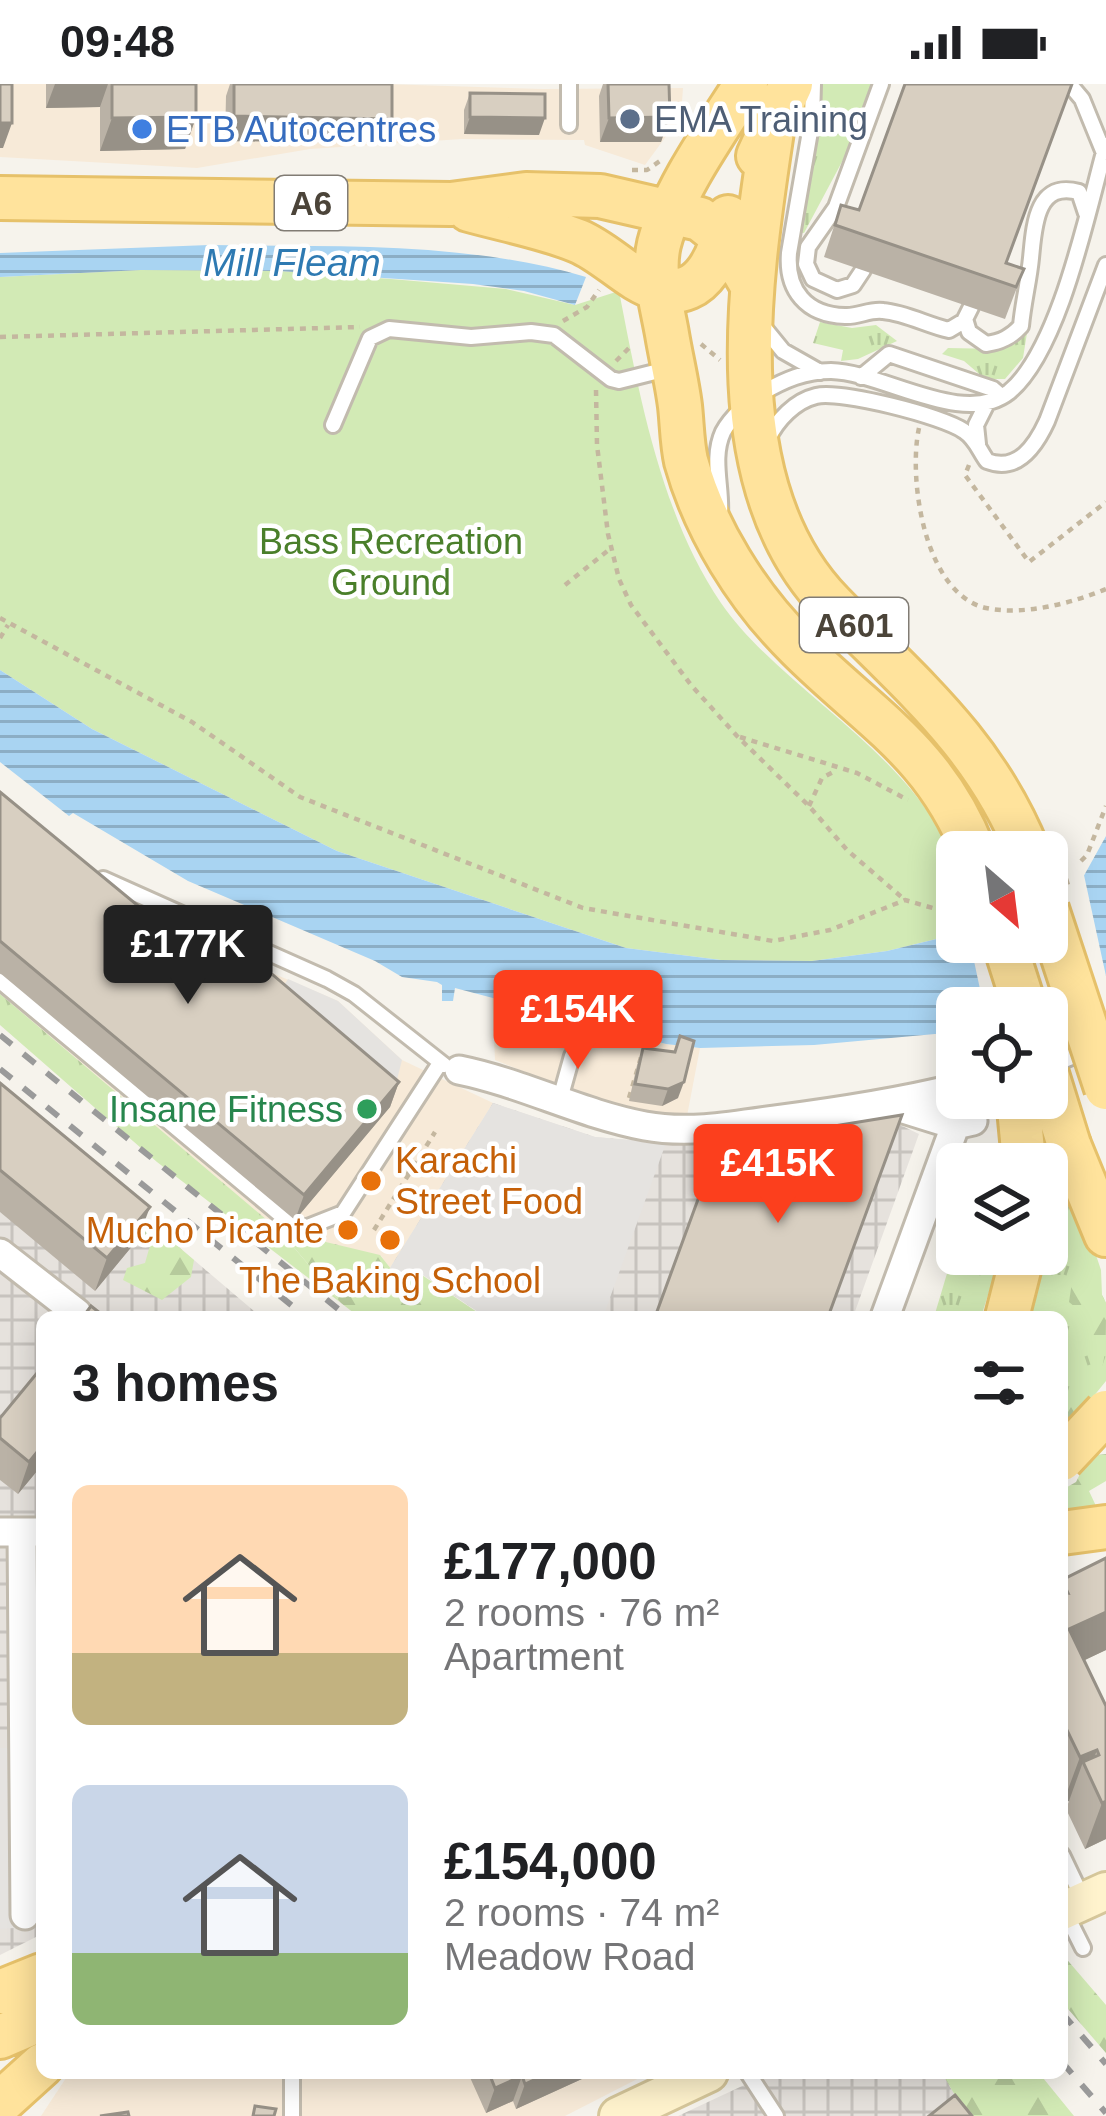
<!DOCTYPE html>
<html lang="en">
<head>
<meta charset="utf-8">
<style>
  :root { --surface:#fff; --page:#f2f2f2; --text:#202124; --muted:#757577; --accent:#fc3f1d }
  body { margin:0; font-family:Helvetica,sans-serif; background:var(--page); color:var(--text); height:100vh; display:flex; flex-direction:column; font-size:45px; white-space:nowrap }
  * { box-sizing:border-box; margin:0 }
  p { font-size:39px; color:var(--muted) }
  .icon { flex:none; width:66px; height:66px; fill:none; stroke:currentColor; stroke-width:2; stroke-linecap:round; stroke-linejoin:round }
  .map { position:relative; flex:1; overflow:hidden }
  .details { position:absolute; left:36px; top:1227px; width:1032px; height:768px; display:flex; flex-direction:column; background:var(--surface); border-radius:18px; box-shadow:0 6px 30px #0003 }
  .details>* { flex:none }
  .needle { width:78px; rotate:152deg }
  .buttons { position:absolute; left:936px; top:747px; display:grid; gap:24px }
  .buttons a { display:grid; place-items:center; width:132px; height:132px; border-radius:18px; background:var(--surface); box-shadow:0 6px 30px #0003; font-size:60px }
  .price { position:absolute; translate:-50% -102px; padding:0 27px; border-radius:12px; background:var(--accent); color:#fff; font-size:39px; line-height:78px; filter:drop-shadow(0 3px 6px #0008) }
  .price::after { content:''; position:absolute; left:50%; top:72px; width:36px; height:27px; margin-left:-18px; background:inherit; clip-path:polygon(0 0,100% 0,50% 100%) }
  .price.on { background:#222; color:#fff }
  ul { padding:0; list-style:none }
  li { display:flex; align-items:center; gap:36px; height:300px; padding:0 36px }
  li span { display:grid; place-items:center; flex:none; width:336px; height:240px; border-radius:18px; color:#555 }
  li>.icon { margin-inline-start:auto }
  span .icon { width:144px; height:144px; fill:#fffc; stroke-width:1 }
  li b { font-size:51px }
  h2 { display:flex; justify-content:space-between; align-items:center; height:144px; padding:0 36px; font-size:51px }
  .status { display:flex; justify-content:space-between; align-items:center; height:84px; padding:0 60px; background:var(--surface); direction:ltr }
  .status svg { height:33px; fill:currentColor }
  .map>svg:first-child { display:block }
  .commercial { fill:#f7ead8 }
  .industrial { fill:url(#industrial-grid) }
  .grass { fill:url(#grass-tufts) }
  .forest { fill:url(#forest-firs) }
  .green { fill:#d2eab5 }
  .parking { fill:#e5e3e0 }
  .water { fill:url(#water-rules) }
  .pier { fill:#f6f3ec }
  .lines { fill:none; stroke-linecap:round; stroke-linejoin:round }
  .lane-casing { stroke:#c2bbae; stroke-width:20 }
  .street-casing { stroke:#c2bbae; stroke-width:33 }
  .secondary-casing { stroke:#d6c79b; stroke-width:42 }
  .primary-casing { stroke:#e6c16a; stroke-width:48 }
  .path { stroke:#c4b79f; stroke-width:4.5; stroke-dasharray:6 6; stroke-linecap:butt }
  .lane { stroke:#fff; stroke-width:14 }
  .street { stroke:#fff; stroke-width:27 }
  .secondary { stroke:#fff3cd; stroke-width:36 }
  .primary { stroke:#ffe39c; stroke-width:42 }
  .rail { stroke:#9a9a9a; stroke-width:6; stroke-dasharray:15 15; stroke-linecap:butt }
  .primary-bridge-casing { stroke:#e6c16a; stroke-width:48; stroke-linecap:butt }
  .path-bridge { stroke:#c4b79f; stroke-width:4.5; stroke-dasharray:6 6; stroke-linecap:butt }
  .primary-bridge { stroke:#ffe39c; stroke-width:42 }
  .wall { fill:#bab2a6 }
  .shaded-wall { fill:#979187 }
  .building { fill:#d8cfc1; stroke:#979187; stroke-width:3 }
  .service-dot { fill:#5c6f8a; stroke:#fff; stroke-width:4.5 }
  .shop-dot { fill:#3f7fe0; stroke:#fff; stroke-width:4.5 }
  .leisure-dot { fill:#2e9e5b; stroke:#fff; stroke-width:4.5 }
  .food-dot { fill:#e8710a; stroke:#fff; stroke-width:4.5 }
  .labels { text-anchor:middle; stroke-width:9; stroke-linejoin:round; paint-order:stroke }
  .shield { fill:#fff; stroke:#817c74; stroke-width:3 }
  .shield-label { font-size:33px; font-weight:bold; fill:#4b4439 }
  .service-label { font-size:36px; fill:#4e5e75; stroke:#fff; text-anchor:start }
  .shop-label { font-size:36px; fill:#366cbe; stroke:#fff; text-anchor:start }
  .park-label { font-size:36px; fill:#4a7f2a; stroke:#fff }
  .leisure-label { font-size:36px; fill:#27864d; stroke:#fff; text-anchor:end }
  .food-label { font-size:36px; fill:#c56008; stroke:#fff; text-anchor:start }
  .water-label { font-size:39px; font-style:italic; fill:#2e7ab2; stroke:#fff }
</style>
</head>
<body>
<div class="status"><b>09:48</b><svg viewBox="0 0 49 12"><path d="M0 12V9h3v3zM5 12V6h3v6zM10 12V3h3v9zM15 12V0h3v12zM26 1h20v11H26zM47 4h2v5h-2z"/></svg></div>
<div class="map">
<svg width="1106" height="2032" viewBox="0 0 1106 2032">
  <defs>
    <pattern id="industrial-grid" width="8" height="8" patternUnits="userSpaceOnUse" patternTransform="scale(3)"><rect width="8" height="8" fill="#e6e2dd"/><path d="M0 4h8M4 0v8" fill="none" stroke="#c7c3be"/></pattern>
    <pattern id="grass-tufts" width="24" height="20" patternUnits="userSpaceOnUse" patternTransform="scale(3)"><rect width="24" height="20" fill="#d2eab5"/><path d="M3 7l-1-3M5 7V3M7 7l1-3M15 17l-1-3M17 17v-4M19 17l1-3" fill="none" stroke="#b6ca9c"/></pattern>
    <pattern id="forest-firs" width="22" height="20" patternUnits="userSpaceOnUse" patternTransform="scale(3)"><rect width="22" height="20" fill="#d2eab5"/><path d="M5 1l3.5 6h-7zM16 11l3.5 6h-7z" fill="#b6ca9c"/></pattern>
    <pattern id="water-rules" width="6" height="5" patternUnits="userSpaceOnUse" patternTransform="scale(3)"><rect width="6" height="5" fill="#a9d4f2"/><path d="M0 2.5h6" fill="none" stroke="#8caec5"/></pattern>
  </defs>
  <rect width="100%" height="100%" fill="#f6f3ec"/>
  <path class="commercial" d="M0 0H384L543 5 683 4 681 32 645 81 585 61 584 56 462 55 310 65 197 84 0 73Z
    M0 726 60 771 190 854 338 917 402 976 493 1019 390 1184 381 1172 280 1147 0 910Z
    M492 913 666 960 700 964 687 1032 630 1030 495 976Z
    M74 1989H649L565 2032H41L66 1994Z"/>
  <path class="industrial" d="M0 1011 261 1233H42V1850L0 1871Z
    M493 1019 595 1053 696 1062 892 1037 919 1050 853 1233H475L477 1227 417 1187 403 1201 390 1184Z
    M770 1989H942L967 2032H678Z"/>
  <path class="grass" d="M821 0H871L844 74 804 149 798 148Z
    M820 238 852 244 876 241 897 257 858 275 841 277 843 266 813 259Z
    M1027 249 1023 274 1005 295H985L964 277 942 270 948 264 999 265Z
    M0 910 280 1147 341 1219 157 1078 0 941Z
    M1051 1037 1101 1186 1102 1211 1106 1219V1297L1062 1351V1233H1024L1037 1170H1047V1080H1038L1039 1042Z
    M957 1156V1170H1001L981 1233H934Z"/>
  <path class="forest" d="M0 1011 194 1176 191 1193 162 1216 123 1196 127 1184 145 1179 151 1158 0 1034Z
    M280 1147 380 1171 403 1200 416 1187 477 1228 475 1233H359L341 1219Z
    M1079 1196 1102 1211 1106 1219C1106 1288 1106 1297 1062 1346V1320L1066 1323C1094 1300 1096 1268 1089 1235L1069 1218 1072 1198Z
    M1106 1370V1397L1089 1407 1096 1422 1062 1429V1406L1076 1398 1089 1372Z
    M1062 1861 1063 1871 1106 1921V1969L1062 1918Z
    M942 1989H1039L1074 2032H967Z"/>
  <path class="green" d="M141 186 279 187 391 195 506 205 575 221 619 207C639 310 661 431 721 519 782 609 938 683 956 795 959 813 957 832 957 850L887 867 812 877 721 876 626 864 337 767 92 645 0 586V193Z"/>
  <path class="parking" d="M288 895 338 917 402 976 390 1023 271 922Z
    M493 1019 595 1053 666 1059 603 1233H475L477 1227 417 1187 403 1201 390 1184Z
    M0 1664H22L29 1843 0 1845Z"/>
  <path class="water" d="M209 161C334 163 465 157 586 193L575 221 524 207 473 200 279 187 141 186 0 193V169Z
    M0 586 92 645 337 767 626 864 721 876 812 877 887 867 957 850V858H1047L1106 752V909L1047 924H957V948L814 961 700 964 666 960 455 904 453 917H442V901L437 898 402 893 375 877 188 797 73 729 69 732 0 678Z"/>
  <path class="pier" d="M1082 782 1106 892V916L1048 936 1047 924H984L970 858H1047V807Z"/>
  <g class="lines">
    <defs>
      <path id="lane" d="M569 0V41
        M813 0 812 36 789 169C786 206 806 231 845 232 858 233 870 225 883 227 906 229 927 241 949 246L964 237 971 223
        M1071 2 1082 15 1104 69
        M863 186 853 201 837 206 813 195 806 180 808 163 836 123 881 0
        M965 235 969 248 986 260C1001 258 1011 253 1021 242 1023 219 1029 196 1031 174 1034 145 1035 96 1079 108L1086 129
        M761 240 783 267 820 288
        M861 293 889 270 993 305 1001 312
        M333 341 370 254 389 245 471 253 531 248 554 251 611 295 619 297 655 288
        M768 355C777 336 795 317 816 312 840 306 943 332 964 347 976 355 979 366 987 377 1018 389 1036 361 1047 337L1106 181
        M978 360 976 341 987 319
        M720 430C722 403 711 374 723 348 731 333 748 318 762 309 784 296 805 287 831 287 883 288 963 344 1009 308 1060 266 1088 125 1106 61
        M103 795 327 895 354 910 444 981
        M0 897 288 1137 305 1144 343 1129 440 979
        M560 1015 572 972
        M1062 1771 1082 1813
        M1064 1826 1083 1864
        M292 1989V2032
        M748 1989 776 2032"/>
      <path id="street" d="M1047 976 1104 953
        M459 986C523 999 581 1030 645 1042 687 1050 733 1042 774 1036 836 1028 896 1019 957 1004
        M891 1021 955 1041 973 1037
        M0 1169 77 1229 74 1233
        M885 1233 962 1023 970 1014
        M0 1448H42
        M22 1448 25 1831"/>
      <path id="secondary" d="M1062 1827 1106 1807
        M618 2032 709 1989"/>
      <path id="primary" d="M746 0C716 47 673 106 659 160 652 190 662 221 667 250 671 274 677 298 680 322 682 340 682 359 686 377 705 445 747 513 798 563 869 634 935 668 974 768
        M772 47C750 194 716 401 832 520 911 601 984 659 1028 768
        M758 72 791 0
        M0 114 451 120 526 110 600 112 700 135 724 154 750 198
        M469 126C505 136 544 143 578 157 607 169 630 197 659 205 705 217 721 167 728 133
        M1004 858 1025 924
        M1069 1061 1106 1151
        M1007 1233 1023 1170
        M1062 1449 1106 1443
        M0 1908 42 1891
        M0 1953 42 1935
        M0 2019 42 1981"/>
    </defs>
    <use href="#lane" class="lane-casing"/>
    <use href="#street" class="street-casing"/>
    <use href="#secondary" class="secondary-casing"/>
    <use href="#primary" class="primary-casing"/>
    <path class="path" d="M632 86H647L660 77
      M563 237 587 223 599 206
      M0 253 360 243
      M701 260 720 276
      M616 277 630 263
      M596 306 597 361 608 450 619 495 631 521 691 601 737 652 809 722 847 766 905 816
      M919 344C908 394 924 510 986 524 1024 532 1072 519 1106 505
      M969 381 965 391 1029 478 1106 418
      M565 501 611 464
      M0 534 192 638 300 713 583 824 773 857 830 846 905 816 957 831
      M0 554 8 541
      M740 653 857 689 908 716
      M809 722 822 694 835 687
      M1081 777 1087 771 1106 722
      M629 1014 642 970
      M396 1082 409 1090 435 1048
      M374 1146 409 1090"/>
    <use href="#lane" class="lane"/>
    <use href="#street" class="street"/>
    <use href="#secondary" class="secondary"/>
    <use href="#primary" class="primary"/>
    <path class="rail" d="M0 951 348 1233
      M0 985 306 1233
      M1062 1929 1106 1980
      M1062 1978 1106 2029"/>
    <defs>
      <path id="primary-bridge" d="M1047 825 1106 1004
        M1047 990 1069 1061
        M1018 1014 1024 1077
        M1062 1375 1106 1328"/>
    </defs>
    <use href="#primary-bridge" class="primary-bridge-casing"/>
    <path class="path-bridge" d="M1059 772 1068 801"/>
    <use href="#primary-bridge" class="primary-bridge"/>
  </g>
  <path class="wall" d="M46 0H196V33L185 65 100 67V23L46 24Z
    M230 0H392L383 59 225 57 226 12Z
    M603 0H669L661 58H600L599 12Z
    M470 9 539 51 464 50V26Z
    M841 121 1024 185 1005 235 824 173Z
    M0 708 177 854 399 998 390 1023 295 1136 0 889Z
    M680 952 678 1014 662 1022 629 1017 637 981 643 964 674 967Z
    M0 999 138 1155 95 1207 0 1128Z
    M42 1283V1381L18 1410 0 1396V1334Z
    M1106 1474V1566L1084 1576 1106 1622V1755L1085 1765 1066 1725 1069 1717 1063 1719 1062 1716V1496Z
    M468 1989H595L516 2025 513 2017 486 2029Z"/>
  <path class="shaded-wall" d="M55 0H108L100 23 46 24Z
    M234 32 392 35 383 59 225 57Z
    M196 33 185 65 100 67 112 34Z
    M470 33 545 34 539 51 464 50Z
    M670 33 661 58H600L609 34Z
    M0 39H12L3 64H0Z
    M399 998 390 1023 295 1136 304 1111Z
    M684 998 678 1014 662 1022 668 1005Z
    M150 1123 138 1155 95 1207 107 1174Z
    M42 1362V1381L18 1410 29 1378Z
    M1106 1528V1566L1062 1587 1069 1545Z
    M1097 1666 1088 1690 1083 1678 1069 1717 1063 1719 1080 1673Z
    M1106 1717V1755L1085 1765 1102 1719Z
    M549 1989H595L516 2025 525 2000Z
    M522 1992 513 2017 486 2029 495 2004Z"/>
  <path class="building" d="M0 0H12V39H0Z
    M112 0H196V33L112 34Z
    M234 0H392V35L234 32Z
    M608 0H669L670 33 609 34Z
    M905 0H1072L1006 179 1024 185 1016 203 835 141 841 121 859 126Z
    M470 9 545 10V34L470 33Z
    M0 708 177 854 200 829 399 998 304 1111 0 857Z
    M680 952 694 957 684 998 668 1005 635 1000 643 964 675 968Z
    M0 999 150 1123 107 1174 0 1086Z
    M902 1031 828 1233H655L719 1058 785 1082 797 1048Z
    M91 1222 105 1233H83Z
    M42 1283V1362L29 1378 0 1354V1334Z
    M1106 1474V1528L1069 1545 1106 1622V1717L1102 1719 1083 1678 1099 1671 1097 1666 1080 1673 1062 1636V1508L1068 1509 1062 1496Z
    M489 1989H549L525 2000 522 1992 495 2004Z
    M955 2011 972 2032H929Z
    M255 2022 276 2025 274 2032H253Z
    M128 2028 129 2032H100Z"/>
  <circle class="service-dot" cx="630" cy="35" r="12"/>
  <circle class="shop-dot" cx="142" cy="45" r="12"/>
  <circle class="leisure-dot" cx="367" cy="1025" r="12"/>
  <g class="food-dot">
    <circle cx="371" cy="1097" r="12"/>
    <circle cx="348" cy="1146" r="12"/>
    <circle cx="390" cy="1156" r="12"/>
  </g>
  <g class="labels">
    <g class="shield">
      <rect x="275" y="92" width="72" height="54" rx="9"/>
      <rect x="800" y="514" width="108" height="54" rx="9"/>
    </g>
    <g class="shield-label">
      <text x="311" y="131">A6</text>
      <text x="854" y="553">A601</text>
    </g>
    <g class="service-label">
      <text x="654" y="48">EMA Training</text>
    </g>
    <g class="shop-label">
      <text x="166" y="58">ETB Autocentres</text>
    </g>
    <g class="park-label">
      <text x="391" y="470">Bass Recreation<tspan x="391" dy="41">Ground</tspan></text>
    </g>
    <g class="leisure-label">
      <text x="343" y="1038">Insane Fitness</text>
    </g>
    <g class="food-label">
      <text x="395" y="1089">Karachi<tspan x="395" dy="41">Street Food</tspan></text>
      <text x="324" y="1159" text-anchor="end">Mucho Picante</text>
      <text x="390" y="1209" text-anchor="middle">The Baking School</text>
    </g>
    <g class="water-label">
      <text x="292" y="192">Mill Fleam</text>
    </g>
  </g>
</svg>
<div class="buttons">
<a><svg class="needle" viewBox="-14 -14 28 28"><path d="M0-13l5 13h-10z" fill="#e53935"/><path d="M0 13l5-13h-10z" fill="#757577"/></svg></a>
<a><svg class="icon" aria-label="locate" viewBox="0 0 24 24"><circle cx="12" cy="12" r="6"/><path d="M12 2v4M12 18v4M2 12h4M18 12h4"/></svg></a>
<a><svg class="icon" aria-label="layers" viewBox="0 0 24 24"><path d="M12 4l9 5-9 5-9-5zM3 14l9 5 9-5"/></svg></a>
</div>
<b class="price on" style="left:188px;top:923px">£177K</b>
<b class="price" style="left:578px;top:988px">£154K</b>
<b class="price" style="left:778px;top:1142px">£415K</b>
<section class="details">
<h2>3 homes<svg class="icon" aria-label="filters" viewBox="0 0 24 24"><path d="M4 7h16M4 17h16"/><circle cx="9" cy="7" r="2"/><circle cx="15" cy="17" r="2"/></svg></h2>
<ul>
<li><span style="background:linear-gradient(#ffd9b3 70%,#c2b280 0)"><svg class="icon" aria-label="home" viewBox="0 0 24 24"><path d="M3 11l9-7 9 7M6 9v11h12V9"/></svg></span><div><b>£177,000</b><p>2 rooms · 76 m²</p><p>Apartment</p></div></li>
<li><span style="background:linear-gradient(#c9d6e8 70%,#8fb573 0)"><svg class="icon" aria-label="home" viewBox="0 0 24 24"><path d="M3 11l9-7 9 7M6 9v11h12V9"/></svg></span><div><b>£154,000</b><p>2 rooms · 74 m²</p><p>Meadow Road</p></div></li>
</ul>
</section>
</div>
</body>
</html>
